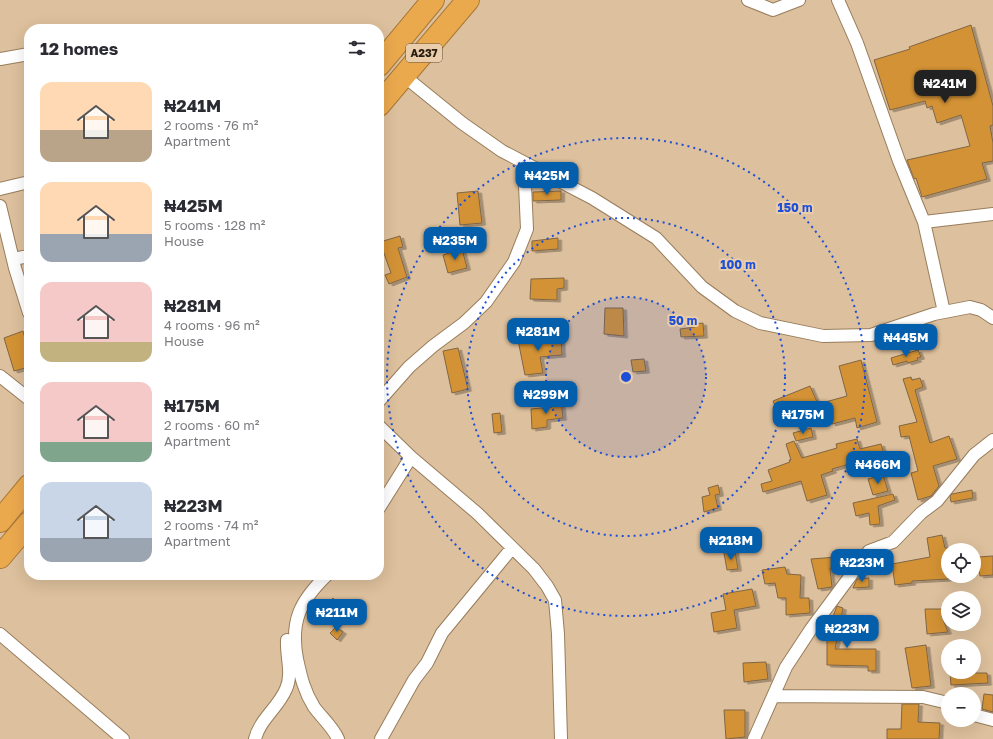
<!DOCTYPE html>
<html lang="en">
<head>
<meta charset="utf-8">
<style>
  :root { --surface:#fff; --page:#f2f2f3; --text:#2b2b33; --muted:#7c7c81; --accent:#035eac }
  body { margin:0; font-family:"Golos Text",sans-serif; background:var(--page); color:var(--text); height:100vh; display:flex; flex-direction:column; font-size:15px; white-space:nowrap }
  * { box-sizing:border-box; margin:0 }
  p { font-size:13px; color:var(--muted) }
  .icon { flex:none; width:22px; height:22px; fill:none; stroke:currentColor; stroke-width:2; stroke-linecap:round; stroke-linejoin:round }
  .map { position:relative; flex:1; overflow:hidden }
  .sheet { position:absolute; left:24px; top:24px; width:360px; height:556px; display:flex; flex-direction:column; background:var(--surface); border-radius:16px; box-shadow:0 4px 16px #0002 }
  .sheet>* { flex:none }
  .controls { position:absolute; left:941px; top:543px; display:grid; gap:8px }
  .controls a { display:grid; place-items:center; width:40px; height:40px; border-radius:50%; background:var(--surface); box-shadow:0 4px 16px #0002; font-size:20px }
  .price { position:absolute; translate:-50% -34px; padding:0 9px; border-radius:8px; background:var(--accent); color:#fff; font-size:13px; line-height:26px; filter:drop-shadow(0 1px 2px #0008) }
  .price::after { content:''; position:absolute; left:50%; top:24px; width:12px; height:9px; margin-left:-6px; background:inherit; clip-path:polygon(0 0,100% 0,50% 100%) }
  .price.active { background:#222; color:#fff }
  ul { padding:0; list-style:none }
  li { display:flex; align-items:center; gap:12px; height:100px; padding:0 16px }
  li span { display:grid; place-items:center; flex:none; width:112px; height:80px; border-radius:12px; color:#555 }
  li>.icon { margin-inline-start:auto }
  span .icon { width:48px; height:48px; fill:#fffc; stroke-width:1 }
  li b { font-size:17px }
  h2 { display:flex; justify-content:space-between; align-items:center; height:48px; padding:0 16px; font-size:17px }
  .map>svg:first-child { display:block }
  .building { fill:#d39234; stroke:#806645; filter:url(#shadow) }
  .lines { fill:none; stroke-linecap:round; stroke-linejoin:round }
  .street-casing { stroke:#987d5c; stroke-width:14 }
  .highway-casing { stroke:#a77838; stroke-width:24 }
  .street { stroke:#fff; stroke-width:12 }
  .highway { stroke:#eba94e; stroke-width:22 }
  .ring { fill:none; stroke:#1d4ed8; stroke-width:2; stroke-dasharray:2 4 }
  .labels { text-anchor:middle; stroke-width:4; stroke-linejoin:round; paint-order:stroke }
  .shield { fill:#eacdaa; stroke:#62523e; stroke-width:1 }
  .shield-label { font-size:11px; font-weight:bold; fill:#281d10 }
  .centre { fill:#1d4ed8; stroke:#eacdaa; stroke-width:2 }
  .ring-label { font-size:12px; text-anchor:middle; font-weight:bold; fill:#1d4ed8; stroke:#eacdaa; stroke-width:4; stroke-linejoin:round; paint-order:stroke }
</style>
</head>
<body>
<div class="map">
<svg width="993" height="739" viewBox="0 0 993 739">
  <defs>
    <filter id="shadow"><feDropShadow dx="3.5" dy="2" stdDeviation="0" flood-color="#0004"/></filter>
  </defs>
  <rect width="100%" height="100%" fill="#ddc09d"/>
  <path class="building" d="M971 25 993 106V125L990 126 993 143V161L982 163 987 179 922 197 916 178 914 179 907 160 970 146 961 115 937 123 932 106 927 108 925 101 890 110 874 60 910 49 909 47Z
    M478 191 482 223 460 225 457 193Z
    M561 191V200L533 201V192Z
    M400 236 403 247 398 248 407 277 389 284 385 275 391 273 380 242Z
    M558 238V249L532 251V241Z
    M462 249 467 268 448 273 443 255Z
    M564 278V288L557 289V300L530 299 531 279Z
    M605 308H623L624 336 604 334Z
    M703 323 704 336 681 337 680 329 695 327V324Z
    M23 331 29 352V367L14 371 4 338Z
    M561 336 562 355 540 357 543 373 525 375 518 340Z
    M458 348 468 389 452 393 443 351Z
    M918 350 921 357 917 358 918 360 908 363 907 361 893 365 891 358Z
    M644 359 646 371 633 372 631 360Z
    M861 360 877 422 857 428 855 418 832 424 829 412 802 422 797 403 777 411 773 401 810 386 818 404 847 396 839 366Z
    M911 377 912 380 920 378 923 387 915 390 930 443 949 436 957 459 933 466 939 486 931 496 918 500 911 473 918 471 909 436 901 437 899 426 917 422 903 379Z
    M561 400 563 418 547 420V427L532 429 531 409 552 407V401Z
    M500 413 502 432 494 433 492 414Z
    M811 428 813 437 796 441 793 433Z
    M857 439 860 449 881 444 884 454 832 469 833 471 821 475 827 495 807 501 801 481 763 492 761 484 772 481 768 470 790 462 789 460H791L786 444 794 441 802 458 837 448 836 444Z
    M883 475 888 491 873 495 868 479Z
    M718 485 720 494 715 495 718 508 704 512 702 497 710 495 708 488Z
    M972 490 973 498 951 502 950 496 952 494Z
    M893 494 895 500 878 506 880 524 870 525 869 513 856 516 853 503Z
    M942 535 945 548H948V579L912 581V583L895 585 892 564 930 557 927 538Z
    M735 551 738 569 727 570 724 553Z
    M993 556V575L980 576 977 557Z
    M837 557 838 567 830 568 832 587 818 589 811 559Z
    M785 567 787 574 801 575 800 598H809L810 613 786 615V598H778L775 583 765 584 762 570Z
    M869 578V587L853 588 857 579Z
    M752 589 756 606 734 610 737 628 714 632 711 613 726 610 723 594Z
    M333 598 343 608 342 610 346 614 336 626 324 615 327 612 322 609Z
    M837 606 843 608 835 649H876V671H868V666L827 665V634H826Z
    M925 609H943L942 617 948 632 927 634Z
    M336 627 343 632 337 640 330 633Z
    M926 645 931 686 912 688 905 648Z
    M766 662 768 679 744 682 743 663Z
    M950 673H987L988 683 951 685Z
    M984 694 993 695V712L982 709Z
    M902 704H919L918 722 940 723 939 739H887V729H901Z
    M724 710H745V737L726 739Z"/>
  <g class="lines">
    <defs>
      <path id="street" d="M748 0 773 10 799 0
        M838 0 857 43 899 161 924 222 944 312
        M0 59 29 54
        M404 76 462 123 502 151 592 198 656 238 702 287 735 311 760 323 823 336 871 335 934 314 970 307 981 310 993 318
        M0 189 29 182
        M0 206 15 268 29 313
        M924 222 993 214
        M13 259 29 256
        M0 376 29 399
        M379 401 409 367 433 346 464 323 486 302 514 262 527 229 524 163
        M379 426 411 457 477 513 534 569 547 586 555 600 558 634 561 739
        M379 508 411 457
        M327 575C300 601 290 621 297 659 301 677 304 691 314 707 322 718 333 727 338 739
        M0 634 123 739
        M774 696 923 697 948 703
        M974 715 993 720
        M255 739C260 719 278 708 286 689 293 674 286 656 287 640
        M381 739 414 680 427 663 442 633 512 548
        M754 739 786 667 811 629 869 551 893 542 921 513 937 501 974 455 993 440"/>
      <path id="highway" d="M379 65 433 0
        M379 105 468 0
        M0 521 29 486
        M0 557 29 523"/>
    </defs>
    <use href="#street" class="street-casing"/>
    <use href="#highway" class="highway-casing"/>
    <use href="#street" class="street"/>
    <use href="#highway" class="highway"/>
  </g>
  <circle cx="626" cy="377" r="80" fill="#1d4ed8" fill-opacity=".12"/>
  <g class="ring">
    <circle cx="626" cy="377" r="80"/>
    <circle cx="626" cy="377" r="159"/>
    <circle cx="626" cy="377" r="239"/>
  </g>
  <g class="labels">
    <rect class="shield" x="406" y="44" width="36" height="18" rx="3"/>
    <g class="shield-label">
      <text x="424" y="57">A237</text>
    </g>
  </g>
  <circle cx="626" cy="377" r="6" class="centre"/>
  <g class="ring-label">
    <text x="795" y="212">150 m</text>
    <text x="738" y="269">100 m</text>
    <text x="683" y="325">50 m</text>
  </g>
</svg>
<div class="controls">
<a><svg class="icon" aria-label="locate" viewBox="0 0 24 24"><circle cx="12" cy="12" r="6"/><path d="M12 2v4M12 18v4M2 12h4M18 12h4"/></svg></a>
<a><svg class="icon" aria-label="layers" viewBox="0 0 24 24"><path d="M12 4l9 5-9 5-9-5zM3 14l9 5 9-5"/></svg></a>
<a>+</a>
<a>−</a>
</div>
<b class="price active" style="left:945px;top:104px">₦241M</b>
<b class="price" style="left:547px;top:196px">₦425M</b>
<b class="price" style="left:455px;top:261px">₦235M</b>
<b class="price" style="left:538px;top:352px">₦281M</b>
<b class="price" style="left:906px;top:358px">₦445M</b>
<b class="price" style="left:546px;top:415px">₦299M</b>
<b class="price" style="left:803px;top:435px">₦175M</b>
<b class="price" style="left:878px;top:485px">₦466M</b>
<b class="price" style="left:731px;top:561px">₦218M</b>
<b class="price" style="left:862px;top:583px">₦223M</b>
<b class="price" style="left:337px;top:633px">₦211M</b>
<b class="price" style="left:847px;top:649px">₦223M</b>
<section class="sheet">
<h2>12 homes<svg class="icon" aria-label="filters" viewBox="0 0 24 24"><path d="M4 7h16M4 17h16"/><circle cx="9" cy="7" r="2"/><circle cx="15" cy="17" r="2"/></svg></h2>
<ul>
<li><span style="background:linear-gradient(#ffd9b3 60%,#b9a48a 0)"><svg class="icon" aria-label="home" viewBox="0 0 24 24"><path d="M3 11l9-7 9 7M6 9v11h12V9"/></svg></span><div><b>₦241M</b><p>2 rooms · 76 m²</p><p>Apartment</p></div></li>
<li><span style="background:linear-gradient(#ffd9b3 65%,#9aa5b1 0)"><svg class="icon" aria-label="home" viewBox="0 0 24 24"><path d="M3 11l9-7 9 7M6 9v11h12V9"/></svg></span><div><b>₦425M</b><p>5 rooms · 128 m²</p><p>House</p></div></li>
<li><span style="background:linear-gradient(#f6c9c9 75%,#c2b280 0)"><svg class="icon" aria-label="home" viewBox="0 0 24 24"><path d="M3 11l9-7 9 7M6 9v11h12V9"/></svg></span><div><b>₦281M</b><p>4 rooms · 96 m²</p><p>House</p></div></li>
<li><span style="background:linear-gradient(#f6c9c9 75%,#7fa58c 0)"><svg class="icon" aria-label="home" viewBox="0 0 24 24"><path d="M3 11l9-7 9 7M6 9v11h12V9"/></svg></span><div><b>₦175M</b><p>2 rooms · 60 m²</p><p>Apartment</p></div></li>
<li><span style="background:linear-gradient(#c9d6e8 70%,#9aa5b1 0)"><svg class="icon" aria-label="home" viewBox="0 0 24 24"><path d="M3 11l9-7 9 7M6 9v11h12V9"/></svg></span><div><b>₦223M</b><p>2 rooms · 74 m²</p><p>Apartment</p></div></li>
</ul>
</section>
</div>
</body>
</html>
